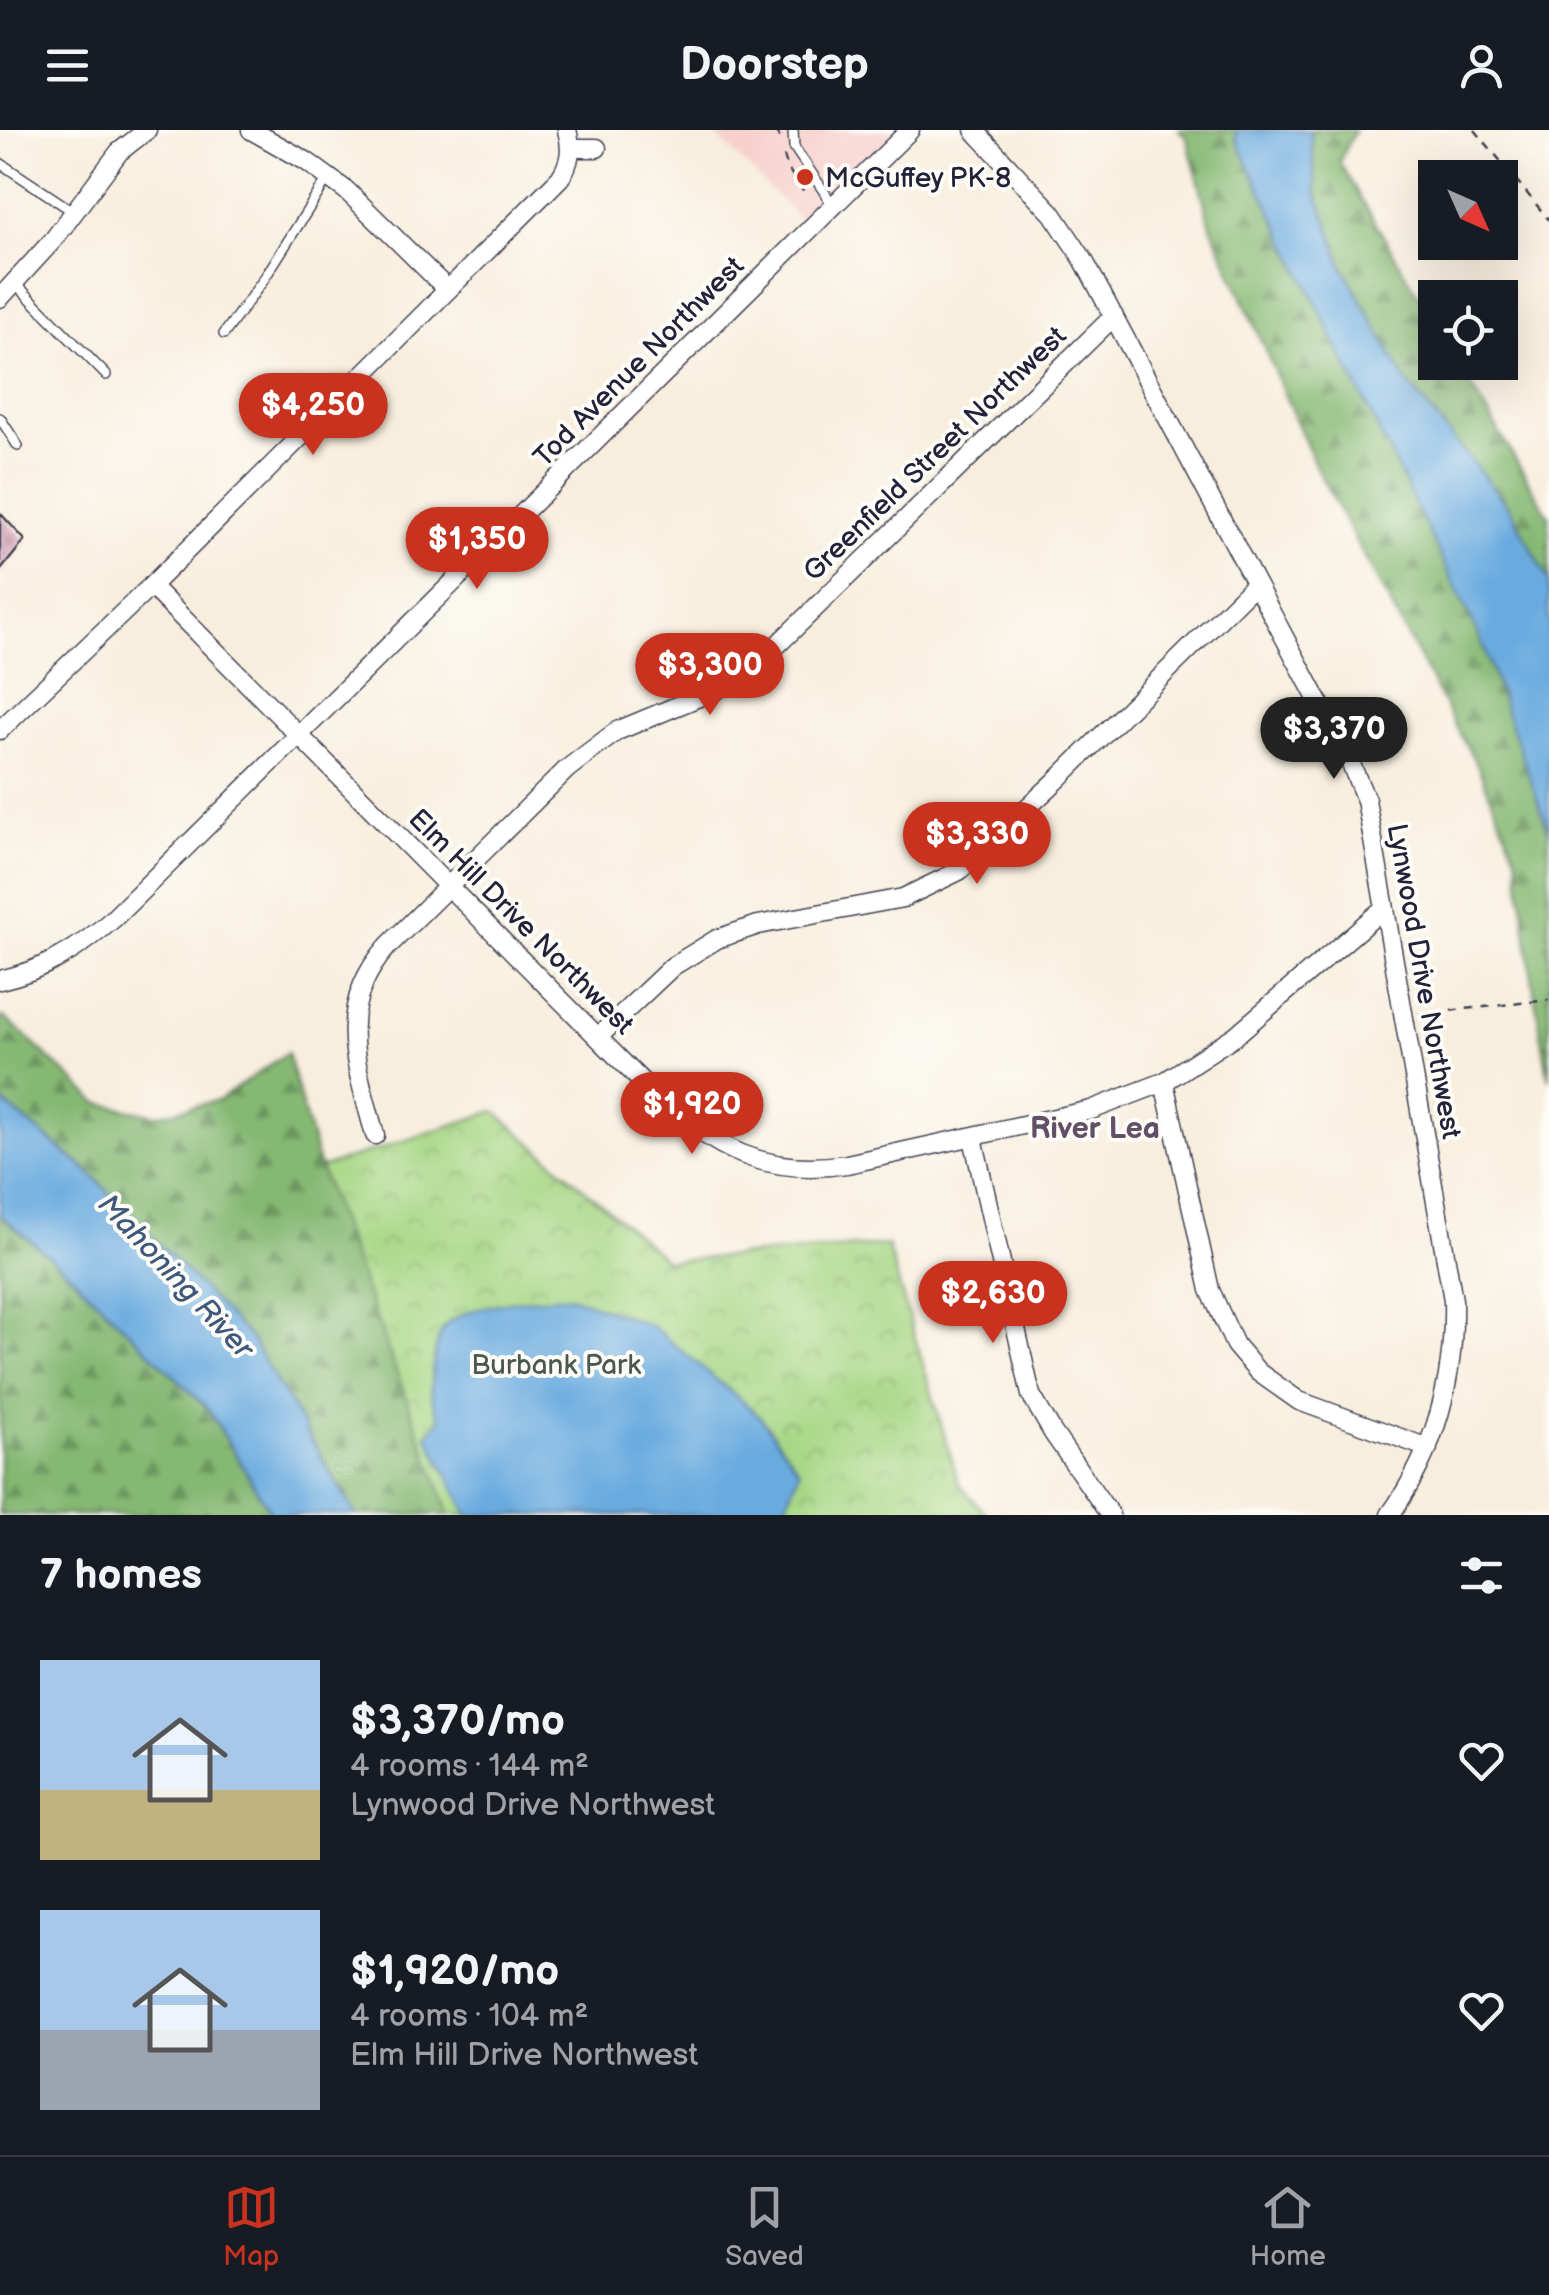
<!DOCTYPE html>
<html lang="en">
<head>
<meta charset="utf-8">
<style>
  :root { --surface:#171b24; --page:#20242c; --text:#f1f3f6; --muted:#9ea1a6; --line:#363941; --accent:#c8321e }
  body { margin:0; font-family:"Balsamiq Sans",sans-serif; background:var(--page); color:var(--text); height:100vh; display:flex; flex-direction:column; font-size:38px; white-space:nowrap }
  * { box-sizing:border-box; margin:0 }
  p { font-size:32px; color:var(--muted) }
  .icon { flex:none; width:55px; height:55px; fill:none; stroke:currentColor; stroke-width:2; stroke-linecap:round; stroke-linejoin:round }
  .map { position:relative; height:1385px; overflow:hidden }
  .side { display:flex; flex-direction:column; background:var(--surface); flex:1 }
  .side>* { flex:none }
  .needle { width:65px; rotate:135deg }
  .tools { position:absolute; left:1418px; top:30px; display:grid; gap:20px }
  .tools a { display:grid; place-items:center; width:100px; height:100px; border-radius:0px; background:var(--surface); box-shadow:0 10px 40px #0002; font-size:50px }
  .price { position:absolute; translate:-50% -85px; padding:0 22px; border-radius:35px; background:var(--accent); color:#fff; font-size:32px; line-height:65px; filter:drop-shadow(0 2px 5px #0008) }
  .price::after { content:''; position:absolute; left:50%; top:60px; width:30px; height:22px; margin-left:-15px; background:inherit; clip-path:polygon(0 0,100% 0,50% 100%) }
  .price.on { background:#222; color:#fff }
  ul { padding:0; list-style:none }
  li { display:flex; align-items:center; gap:30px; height:250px; padding:0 40px }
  li span { display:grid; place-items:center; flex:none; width:280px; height:200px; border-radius:0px; color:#555 }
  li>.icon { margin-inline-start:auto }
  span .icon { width:120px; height:120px; fill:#fffc; stroke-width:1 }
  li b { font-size:42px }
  h2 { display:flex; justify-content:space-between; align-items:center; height:120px; padding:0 40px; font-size:42px }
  header { display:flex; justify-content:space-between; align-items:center; height:130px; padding:0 40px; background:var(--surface); font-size:45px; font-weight:700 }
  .tabs { display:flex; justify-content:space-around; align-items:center; height:140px; border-top:2px solid var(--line); background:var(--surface); font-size:28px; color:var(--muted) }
  .tabs a { display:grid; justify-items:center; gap:5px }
  .tabs .on { color:var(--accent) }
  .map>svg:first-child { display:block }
  .built { fill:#f7d0cc }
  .forest { fill:url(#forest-firs); stroke:#546d56; stroke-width:2.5 }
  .park { fill:url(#park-crowns); stroke:#647c60; stroke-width:2.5 }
  .water { fill:#6babdf; stroke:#46668d; stroke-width:2.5 }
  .building { fill:url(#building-cross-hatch) }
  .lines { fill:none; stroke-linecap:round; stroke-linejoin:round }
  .service-casing { stroke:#424153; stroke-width:12 }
  .minor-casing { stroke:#424153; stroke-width:21 }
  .path { stroke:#424153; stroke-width:2.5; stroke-dasharray:8 8; stroke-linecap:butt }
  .service { stroke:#fff; stroke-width:9 }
  .minor { stroke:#fff; stroke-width:18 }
  .poi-dot { fill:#c8321e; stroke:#fdfcf7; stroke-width:4 }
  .labels { text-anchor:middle; stroke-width:8; stroke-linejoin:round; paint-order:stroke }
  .poi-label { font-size:28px; fill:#22223b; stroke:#fdfcf7; text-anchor:start }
  .street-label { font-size:28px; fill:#22223b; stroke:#fdfcf7 }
  .park-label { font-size:28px; fill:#4a5851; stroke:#fdfcf7 }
  .neighbourhood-label { font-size:30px; font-weight:bold; fill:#615067; stroke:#fdfcf7 }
  .water-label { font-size:30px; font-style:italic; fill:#3f597d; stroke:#fdfcf7 }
</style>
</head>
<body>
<header><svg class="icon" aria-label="menu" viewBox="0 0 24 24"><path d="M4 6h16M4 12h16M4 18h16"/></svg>Doorstep<svg class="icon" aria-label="person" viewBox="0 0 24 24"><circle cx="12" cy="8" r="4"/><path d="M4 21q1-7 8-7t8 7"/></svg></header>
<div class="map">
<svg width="1549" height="1385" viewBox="0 0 1549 1385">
  <defs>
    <pattern id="forest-firs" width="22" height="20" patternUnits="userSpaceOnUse" patternTransform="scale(2.5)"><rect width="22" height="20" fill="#85b872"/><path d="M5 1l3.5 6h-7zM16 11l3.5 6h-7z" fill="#6c955f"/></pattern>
    <pattern id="park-crowns" width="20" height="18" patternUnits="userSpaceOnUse" patternTransform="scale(2.5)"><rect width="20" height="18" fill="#a7d785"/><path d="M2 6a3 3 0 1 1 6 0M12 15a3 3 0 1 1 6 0" fill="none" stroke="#8fb874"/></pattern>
    <pattern id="building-cross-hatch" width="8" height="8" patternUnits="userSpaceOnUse" patternTransform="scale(2.5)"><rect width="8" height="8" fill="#d7a5b9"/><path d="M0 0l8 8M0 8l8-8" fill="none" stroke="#ae8698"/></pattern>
  </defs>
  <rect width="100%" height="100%" fill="#fdfcf7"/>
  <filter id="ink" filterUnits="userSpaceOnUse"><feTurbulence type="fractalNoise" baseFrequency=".01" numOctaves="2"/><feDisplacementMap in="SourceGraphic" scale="20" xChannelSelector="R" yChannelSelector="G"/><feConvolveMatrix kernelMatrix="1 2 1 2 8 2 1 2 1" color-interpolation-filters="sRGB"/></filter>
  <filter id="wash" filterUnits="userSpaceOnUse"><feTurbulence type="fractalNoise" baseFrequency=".0048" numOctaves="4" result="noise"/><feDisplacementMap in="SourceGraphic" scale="40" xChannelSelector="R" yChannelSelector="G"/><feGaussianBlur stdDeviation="2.25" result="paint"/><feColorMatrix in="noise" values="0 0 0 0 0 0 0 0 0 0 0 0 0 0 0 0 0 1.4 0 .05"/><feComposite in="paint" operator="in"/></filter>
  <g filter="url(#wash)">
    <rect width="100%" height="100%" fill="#f8eedd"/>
    <path class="built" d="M711 0H901L805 95Z"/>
    <path class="forest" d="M1179 0H1237L1236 9 1480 505 1549 702V950L1533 856 1517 728 1479 639 1317 339 1211 96 1187 9Z
      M1310 0H1355L1339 32 1435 193V232L1458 233 1549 386V451L1511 380 1406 251 1343 137 1316 61Z
      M4 887 98 973 156 985 219 970 287 923 320 1038 450 1385H356L251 1209 88 1041 0 970V888Z
      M0 1085 69 1143 209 1280 272 1385H0Z"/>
    <path class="park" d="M495 981 667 1131 887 1115 959 1354 987 1385H450L320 1038Z"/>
    <path class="water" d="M1237 0H1310L1316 61 1343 137 1406 251 1511 380 1549 451V702L1479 505 1236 9Z
      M0 970 88 1041 251 1209 356 1385H272L209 1280 69 1143 0 1085Z
      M570 1166 652 1196 759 1285 800 1341 782 1385H468L427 1305 440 1290C438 1283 434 1275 432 1268 429 1251 435 1204 448 1193 475 1172 538 1168 570 1166Z"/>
    <g id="blocks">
      <path class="building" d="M0 383 25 410 0 441Z"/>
    </g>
  </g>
  <g filter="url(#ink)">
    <use href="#blocks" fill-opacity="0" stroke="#424153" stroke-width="2.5"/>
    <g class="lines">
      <defs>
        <path id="service" d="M793 0 794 17 833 75
          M0 33 74 82
          M16 154 106 245
          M224 204 262 152 328 48
          M0 288 18 316"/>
        <path id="minor" d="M251 0 306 31 347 61 448 160
          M974 0 1052 83 1083 129 1348 627 1366 670 1453 1170C1455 1250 1436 1319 1390 1385
          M571 18H597
          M0 168 54 109 119 22 147 0
          M151 456 654 964C713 1018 765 1047 847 1034L1091 980 1164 952 1236 905 1384 778
          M0 600 151 456 560 48C571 32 572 18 567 0
          M0 850C44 840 79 819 113 789L910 0
          M598 907 673 836 717 809 758 795 903 768 959 741 1055 652 1255 454
          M1164 952 1210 1160 1235 1215 1258 1242 1299 1271 1428 1318
          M375 1005C356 935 333 877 388 816L567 639 617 601 718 559 768 524 1114 186
          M973 1008 1031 1265 1053 1303 1110 1385"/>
      </defs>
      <use href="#service" class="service-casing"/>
      <use href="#minor" class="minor-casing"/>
      <path class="path" d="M777 0 781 13
        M1475 0 1549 90
        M784 26 788 39 808 67
        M1419 884 1549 870"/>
      <use href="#service" class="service"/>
      <use href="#minor" class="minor"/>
    </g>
  </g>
  <circle class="poi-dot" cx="805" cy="47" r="10"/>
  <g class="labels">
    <g class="poi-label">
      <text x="825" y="57">McGuffey PK-8</text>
    </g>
    <g class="street-label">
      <text transform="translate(638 231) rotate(-45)" y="10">Tod Avenue Northwest</text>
      <text transform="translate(934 323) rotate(-44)" y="10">Greenfield Street Northwest</text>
      <text transform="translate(522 791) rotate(45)" y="10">Elm Hill Drive Northwest</text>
      <text transform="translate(1425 851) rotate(80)" y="10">Lynwood Drive Northwest</text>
    </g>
    <g class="park-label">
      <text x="556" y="1244">Burbank Park</text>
    </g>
    <g class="neighbourhood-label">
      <text x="1095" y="1008">River Lea</text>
    </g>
    <g class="water-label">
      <text transform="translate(176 1146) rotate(47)" y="10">Mahoning River</text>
    </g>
  </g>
</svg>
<div class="tools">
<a><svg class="needle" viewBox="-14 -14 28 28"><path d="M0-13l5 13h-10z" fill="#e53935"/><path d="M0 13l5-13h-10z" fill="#9ea1a6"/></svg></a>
<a><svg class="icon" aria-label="locate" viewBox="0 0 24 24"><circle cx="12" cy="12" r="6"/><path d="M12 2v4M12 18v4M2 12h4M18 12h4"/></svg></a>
</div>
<b class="price" style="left:313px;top:328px">$4,250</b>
<b class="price" style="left:477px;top:462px">$1,350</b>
<b class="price" style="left:710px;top:588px">$3,300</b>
<b class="price on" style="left:1334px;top:652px">$3,370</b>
<b class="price" style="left:977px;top:757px">$3,330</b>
<b class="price" style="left:692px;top:1027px">$1,920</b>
<b class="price" style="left:993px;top:1216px">$2,630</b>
</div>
<section class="side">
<h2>7 homes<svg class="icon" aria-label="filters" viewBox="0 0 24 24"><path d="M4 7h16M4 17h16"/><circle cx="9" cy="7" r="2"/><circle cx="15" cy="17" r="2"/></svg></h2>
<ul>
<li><span style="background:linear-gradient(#a9c7e8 65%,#c2b280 0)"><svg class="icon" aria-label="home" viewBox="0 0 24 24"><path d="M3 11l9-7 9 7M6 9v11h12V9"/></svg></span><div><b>$3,370/mo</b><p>4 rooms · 144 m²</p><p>Lynwood Drive Northwest</p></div><svg class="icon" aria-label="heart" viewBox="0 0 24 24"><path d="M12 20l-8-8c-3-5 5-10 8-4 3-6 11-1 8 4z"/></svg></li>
<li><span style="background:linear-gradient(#a9c7e8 60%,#9aa5b1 0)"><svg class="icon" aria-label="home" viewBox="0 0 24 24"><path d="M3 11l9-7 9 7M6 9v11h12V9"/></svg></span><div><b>$1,920/mo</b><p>4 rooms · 104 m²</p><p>Elm Hill Drive Northwest</p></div><svg class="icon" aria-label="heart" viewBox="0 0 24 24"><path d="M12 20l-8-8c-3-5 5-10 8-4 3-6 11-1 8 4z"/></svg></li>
</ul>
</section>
<nav class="tabs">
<a class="on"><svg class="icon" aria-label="map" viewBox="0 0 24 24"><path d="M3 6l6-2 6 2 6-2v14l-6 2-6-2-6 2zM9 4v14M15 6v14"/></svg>Map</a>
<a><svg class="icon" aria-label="saved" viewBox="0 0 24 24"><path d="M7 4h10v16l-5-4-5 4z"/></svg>Saved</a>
<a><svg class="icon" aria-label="home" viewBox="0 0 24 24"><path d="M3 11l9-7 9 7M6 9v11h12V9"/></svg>Home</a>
</nav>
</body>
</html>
